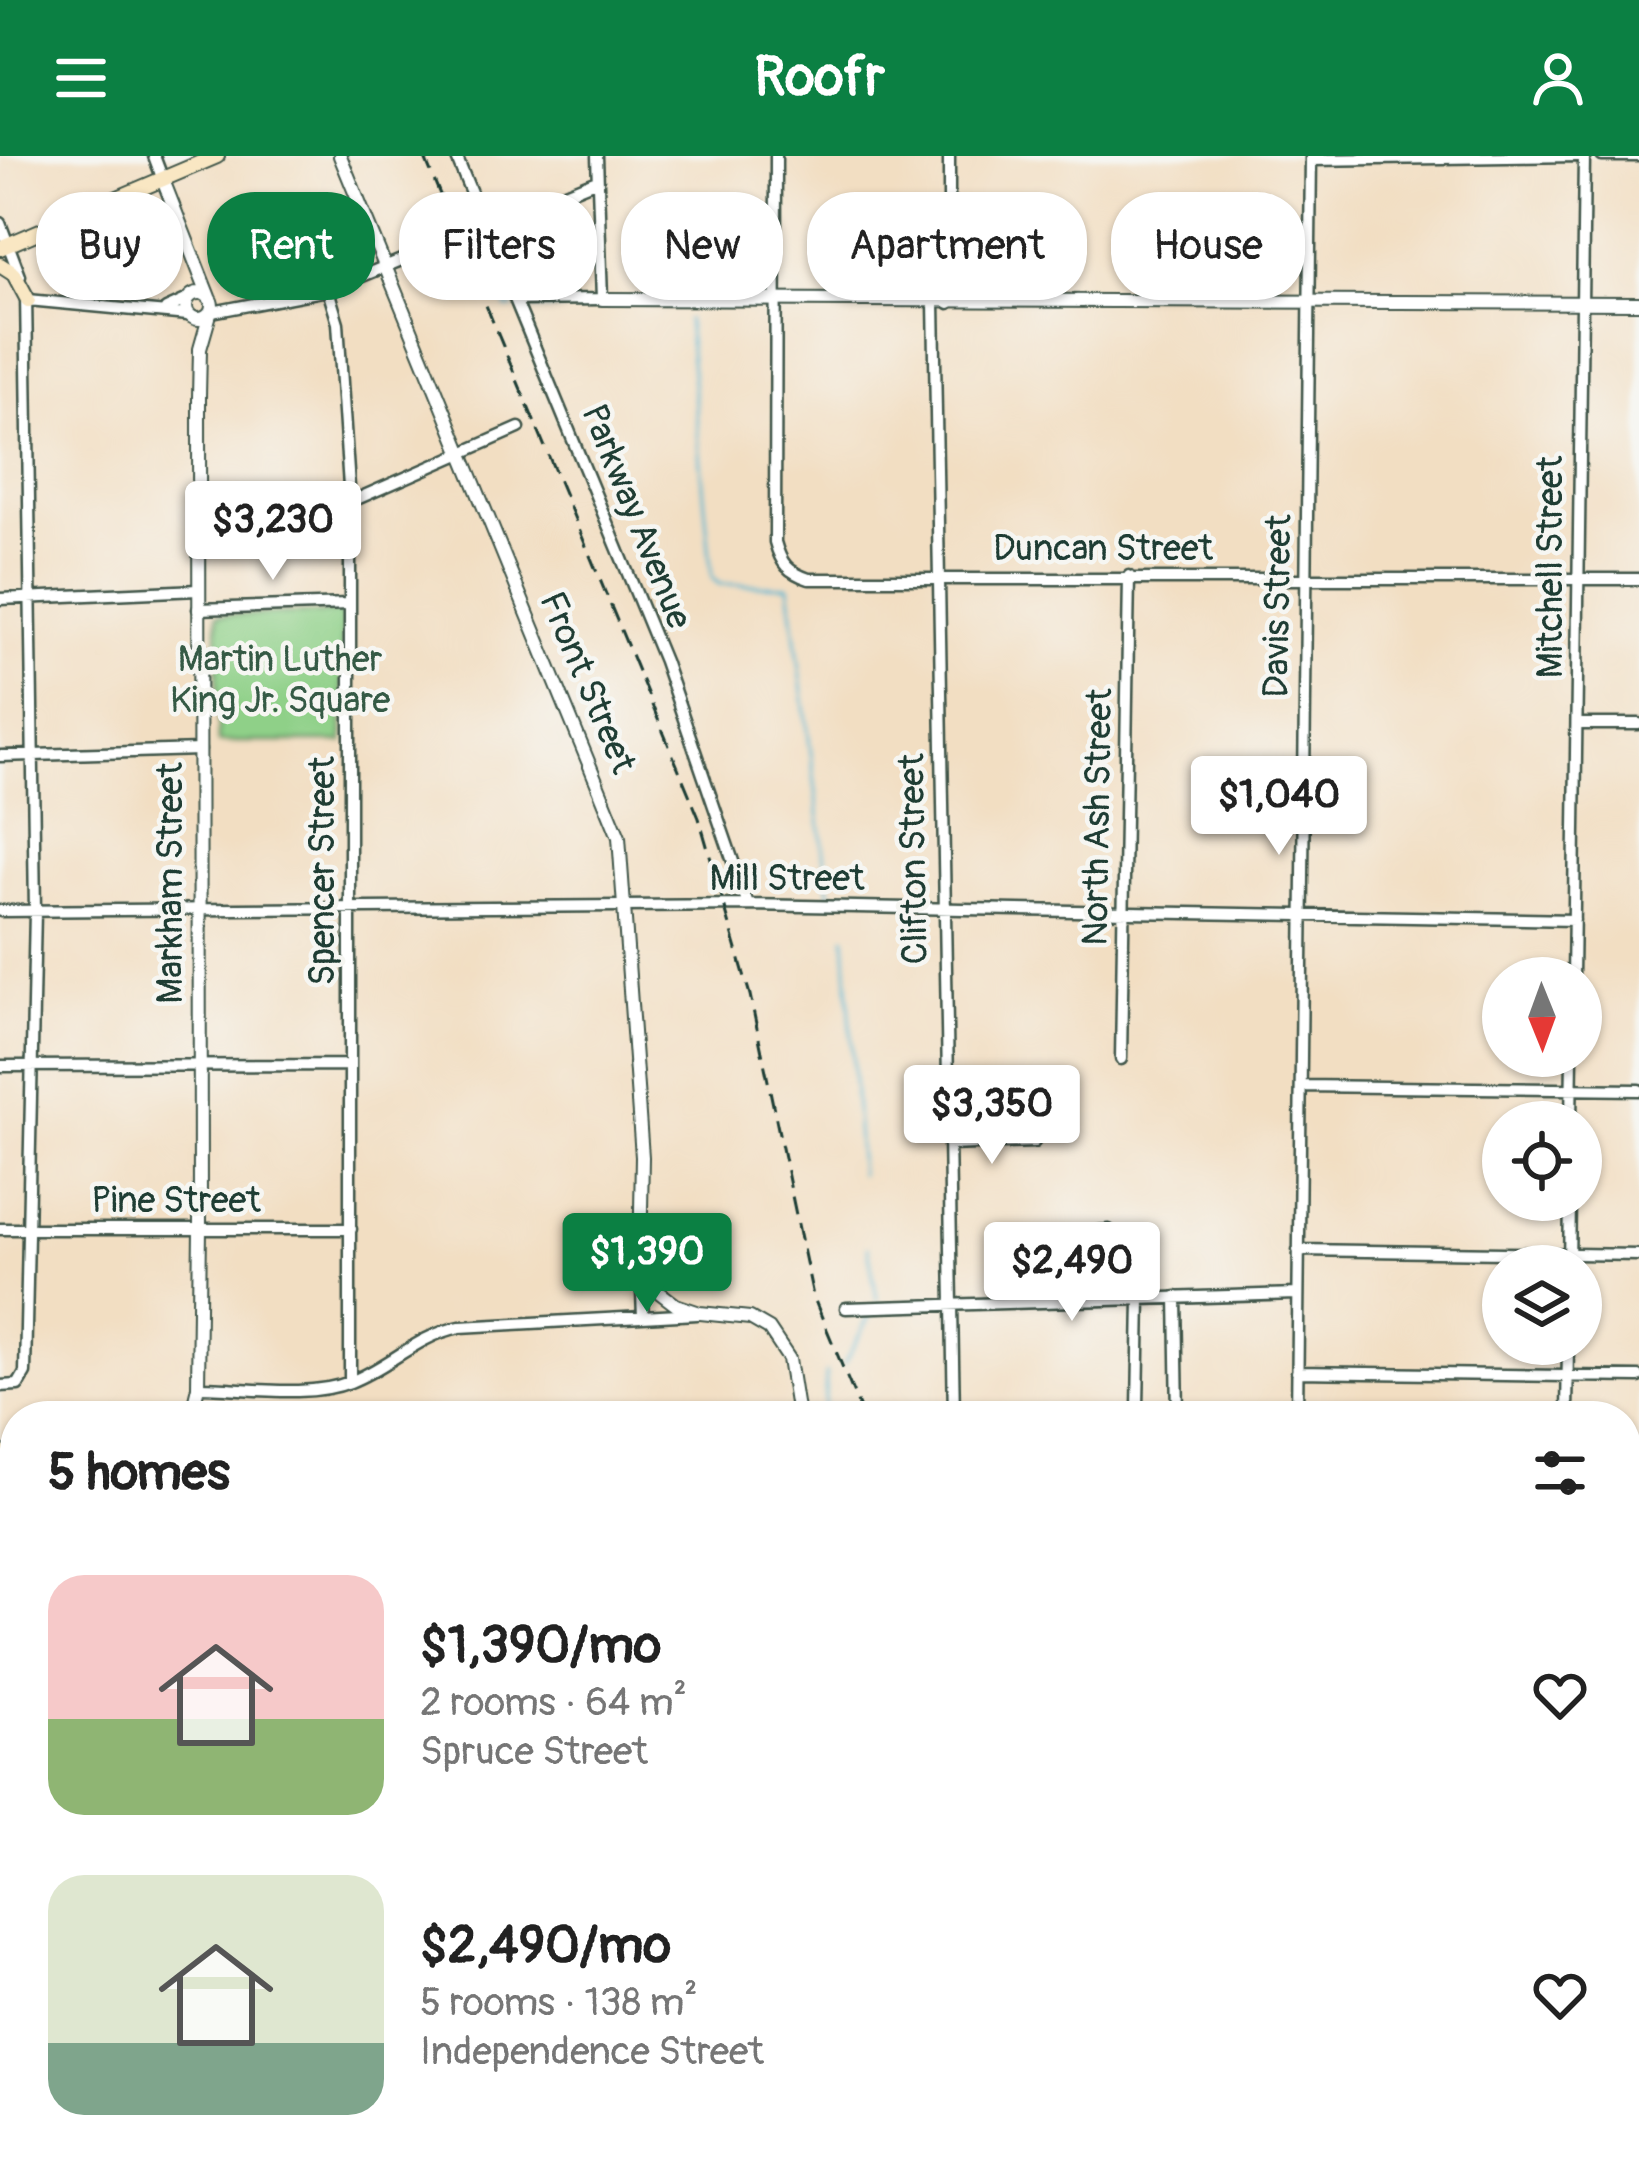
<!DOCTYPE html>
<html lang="en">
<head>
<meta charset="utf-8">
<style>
  :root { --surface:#fff; --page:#f2f2f2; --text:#222; --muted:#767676; --accent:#0b8043 }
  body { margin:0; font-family:Pangolin,sans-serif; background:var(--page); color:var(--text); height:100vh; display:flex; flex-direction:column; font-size:45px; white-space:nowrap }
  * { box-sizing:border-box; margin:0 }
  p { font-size:39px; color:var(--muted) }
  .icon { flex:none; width:66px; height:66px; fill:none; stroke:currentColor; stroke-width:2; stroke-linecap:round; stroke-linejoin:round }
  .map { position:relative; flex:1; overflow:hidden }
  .side { position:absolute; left:0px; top:1245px; width:1641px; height:771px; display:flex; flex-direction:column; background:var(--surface); border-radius:48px 48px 0 0; box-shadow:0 3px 9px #0004 }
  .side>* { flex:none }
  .hud { position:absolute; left:36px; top:36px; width:1569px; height:108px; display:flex; gap:24px }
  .needle { width:78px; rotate:179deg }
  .tools { position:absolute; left:1482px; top:801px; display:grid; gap:24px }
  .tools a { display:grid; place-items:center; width:120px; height:120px; border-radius:50%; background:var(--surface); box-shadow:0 3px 9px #0004; font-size:60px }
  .price { position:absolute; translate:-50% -102px; padding:0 27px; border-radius:12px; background:#fff; color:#222; font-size:39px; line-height:78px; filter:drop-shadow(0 3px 6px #0008) }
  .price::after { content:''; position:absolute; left:50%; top:72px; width:36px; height:27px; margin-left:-18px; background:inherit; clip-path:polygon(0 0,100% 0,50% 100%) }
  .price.current { background:var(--accent); color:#fff }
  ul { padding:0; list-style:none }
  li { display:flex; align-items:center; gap:36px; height:300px; padding:0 48px }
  li span { display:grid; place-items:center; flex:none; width:336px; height:240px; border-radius:36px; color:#555 }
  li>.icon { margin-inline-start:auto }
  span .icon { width:144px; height:144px; fill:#fffc; stroke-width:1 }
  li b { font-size:51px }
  h2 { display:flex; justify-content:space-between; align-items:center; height:144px; padding:0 48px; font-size:51px }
  .tag { padding:0 42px; border-radius:48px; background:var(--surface); box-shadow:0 3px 9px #0004; font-size:42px; line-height:108px }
  .tag.current { background:var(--accent); color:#fff }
  header { display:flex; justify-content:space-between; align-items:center; height:156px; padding:0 48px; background:var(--accent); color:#fff; font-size:54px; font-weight:800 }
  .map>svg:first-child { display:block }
  .green { fill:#8fd088; stroke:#57865e; stroke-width:3 }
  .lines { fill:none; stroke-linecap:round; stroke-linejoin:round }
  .stream { stroke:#53b6d1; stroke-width:3 }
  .minor-casing { stroke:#3f5549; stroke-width:15 }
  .tertiary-casing { stroke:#3f5549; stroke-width:16 }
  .secondary-casing { stroke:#3f5549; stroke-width:18 }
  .primary-casing { stroke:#3f5549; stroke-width:20 }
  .minor { stroke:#fff; stroke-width:10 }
  .tertiary { stroke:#fff; stroke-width:12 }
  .secondary { stroke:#f9e7c3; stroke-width:14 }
  .primary { stroke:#efc469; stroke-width:15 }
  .rail { stroke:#1f3d34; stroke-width:3; stroke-dasharray:18 9; stroke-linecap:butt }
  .labels { text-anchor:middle; stroke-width:9; stroke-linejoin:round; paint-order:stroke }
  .street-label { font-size:36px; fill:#1f3d34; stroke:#f6f6f2 }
  .park-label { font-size:36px; fill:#355a45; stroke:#f6f6f2 }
</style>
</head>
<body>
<header><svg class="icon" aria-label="menu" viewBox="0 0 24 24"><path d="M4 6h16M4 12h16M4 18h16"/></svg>Roofr<svg class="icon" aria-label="person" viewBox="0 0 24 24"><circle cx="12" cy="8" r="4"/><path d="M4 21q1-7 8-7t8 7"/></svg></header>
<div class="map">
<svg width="1639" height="2015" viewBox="0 0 1639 2015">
  <rect width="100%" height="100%" fill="#f6f6f2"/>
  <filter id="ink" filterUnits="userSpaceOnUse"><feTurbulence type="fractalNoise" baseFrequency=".00833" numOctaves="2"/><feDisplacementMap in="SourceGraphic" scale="24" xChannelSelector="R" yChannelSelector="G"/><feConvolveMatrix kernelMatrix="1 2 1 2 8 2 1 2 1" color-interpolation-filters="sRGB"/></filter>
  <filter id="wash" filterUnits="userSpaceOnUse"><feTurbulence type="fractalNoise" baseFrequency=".004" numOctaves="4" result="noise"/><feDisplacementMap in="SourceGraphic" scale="48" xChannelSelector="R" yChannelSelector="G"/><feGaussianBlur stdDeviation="2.7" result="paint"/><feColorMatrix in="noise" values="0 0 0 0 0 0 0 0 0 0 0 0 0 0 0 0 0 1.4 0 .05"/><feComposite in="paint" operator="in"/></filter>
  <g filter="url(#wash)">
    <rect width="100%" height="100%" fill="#f2dec2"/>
    <path class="green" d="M342 457 343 586H218L217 459Z"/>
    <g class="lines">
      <path class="stream" d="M480 85 507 152H513
        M531 152H585
        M687 164 712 422 719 428 789 430 830 742
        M845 781 860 1018
        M868 1091 877 1143
        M844 1208 870 1159
        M824 1260 826 1217"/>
    </g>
  </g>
  <g filter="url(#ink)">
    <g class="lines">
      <defs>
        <path id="minor" d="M154 0 163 24
          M456 0 664 505 748 749
          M776 0 775 386C781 408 788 416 809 423H1639
          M1602 0H1639
          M1311 4 1577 0
          M0 67 20 120
          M328 134 338 167 350 346V1226
          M28 144 188 159
          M518 144 602 143 597 0
          M934 146 954 1260
          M949 147V0
          M166 153 188 143
          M212 156 328 134 597 24
          M199 350 350 346 519 272
          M0 443 198 434
          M198 453 349 448
          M1578 568H1639
          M0 600 200 594
          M0 755 748 749 1574 764
          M1573 822 1584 0
          M1121 903 1129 420
          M0 910 350 909
          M1301 930 1639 934
          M1571 966 1572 900
          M949 989 1034 986
          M0 1073H351
          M1298 1094 1639 1099
          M1569 1110 1570 1044
          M641 1111 643 1161
          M1176 1141 1178 1260
          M1085 1144 1082 1077 1109 1074
          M846 1152 1297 1138
          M1297 1216 1639 1221
          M0 1230 18 1229 25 1217 35 755 26 138
          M198 1231C244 1231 307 1243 350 1226 391 1210 416 1180 460 1171L697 1158
          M1138 1252 1140 1142
          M1297 1260 1311 0
          M1567 1260 1568 1188
          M0 1926 15 2000
          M521 2001V2015
          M697 2001V2015
          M963 2001V2015
          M1428 2001V2015
          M170 2015 173 2001"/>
        <path id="tertiary" d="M340 0 619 681 642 1001 640 1107 655 1133 676 1149 700 1157 750 1162 769 1173 789 1203 798 1260
          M163 24 209 141
          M186 150a13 13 0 1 1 26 0a13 13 0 1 1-26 0Z
          M602 143 1639 147
          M191 1260 198 1231 200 1073 199 241 200 193 210 158
          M1626 1385H1639
          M1626 1999H1639
          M859 2001 864 2015
          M877 2015 895 2001"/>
        <path id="secondary" d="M0 92 217 0
          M0 109 14 118 28 144"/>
        <path id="primary" d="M0 1297 15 1326
          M0 1349 1 1377
          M0 1416 15 1433
          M289 2001 299 2015
          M323 2001 326 2015"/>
      </defs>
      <use href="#minor" class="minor-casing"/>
      <use href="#tertiary" class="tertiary-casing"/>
      <use href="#secondary" class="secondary-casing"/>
      <use href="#primary" class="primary-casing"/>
      <use href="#minor" class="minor"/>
      <use href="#tertiary" class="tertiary"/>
      <use href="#secondary" class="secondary"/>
      <use href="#primary" class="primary"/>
      <path class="rail" d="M424 0 699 662 750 839 813 1140 863 1260
        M1626 1760 1639 1766"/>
    </g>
  </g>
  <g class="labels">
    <g class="street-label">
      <text transform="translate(638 360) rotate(68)" y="13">Parkway Avenue</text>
      <text x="1103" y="404">Duncan Street</text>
      <text transform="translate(1549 411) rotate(-90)" y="13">Mitchell Street</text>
      <text transform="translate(1276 450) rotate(-89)" y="13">Davis Street</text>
      <text transform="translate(589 526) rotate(67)" y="13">Front Street</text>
      <text transform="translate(1096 661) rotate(-89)" y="13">North Ash Street</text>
      <text transform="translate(912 703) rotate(-91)" y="13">Clifton Street</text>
      <text transform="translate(321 715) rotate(-90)" y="13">Spencer Street</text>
      <text x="787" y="734">Mill Street</text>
      <text transform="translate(169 727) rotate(-90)" y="13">Markham Street</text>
      <text x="176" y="1056">Pine Street</text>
    </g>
    <g class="park-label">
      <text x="280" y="515">Martin Luther<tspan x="280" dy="41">King Jr. Square</tspan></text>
    </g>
  </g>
</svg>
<div class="tools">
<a><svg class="needle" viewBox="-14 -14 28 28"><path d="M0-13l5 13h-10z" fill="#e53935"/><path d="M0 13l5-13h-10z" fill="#767676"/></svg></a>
<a><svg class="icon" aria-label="locate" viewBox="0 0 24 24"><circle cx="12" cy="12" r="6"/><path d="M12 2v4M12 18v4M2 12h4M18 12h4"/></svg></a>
<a><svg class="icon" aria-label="layers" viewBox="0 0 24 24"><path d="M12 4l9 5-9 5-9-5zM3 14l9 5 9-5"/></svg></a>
</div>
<b class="price" style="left:273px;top:427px">$3,230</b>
<b class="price" style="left:1279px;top:702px">$1,040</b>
<b class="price" style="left:992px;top:1011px">$3,350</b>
<b class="price current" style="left:647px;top:1159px">$1,390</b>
<b class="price" style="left:1072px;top:1168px">$2,490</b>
<div class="hud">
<a class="tag">Buy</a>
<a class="tag current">Rent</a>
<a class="tag">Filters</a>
<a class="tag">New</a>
<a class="tag">Apartment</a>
<a class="tag">House</a>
</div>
<section class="side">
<h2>5 homes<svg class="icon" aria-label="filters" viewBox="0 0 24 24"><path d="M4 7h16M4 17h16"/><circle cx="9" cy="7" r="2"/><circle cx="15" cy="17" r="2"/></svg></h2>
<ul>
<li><span style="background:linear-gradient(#f6c9c9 60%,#8fb573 0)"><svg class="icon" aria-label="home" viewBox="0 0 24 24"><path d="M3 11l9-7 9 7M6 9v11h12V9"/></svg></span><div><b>$1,390/mo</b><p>2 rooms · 64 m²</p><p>Spruce Street</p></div><svg class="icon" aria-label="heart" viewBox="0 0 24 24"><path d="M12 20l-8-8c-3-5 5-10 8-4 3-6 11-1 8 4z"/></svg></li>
<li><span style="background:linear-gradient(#dfe7d0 70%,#7fa58c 0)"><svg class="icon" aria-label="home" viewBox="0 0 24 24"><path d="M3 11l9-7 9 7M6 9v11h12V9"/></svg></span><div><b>$2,490/mo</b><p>5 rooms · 138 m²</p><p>Independence Street</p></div><svg class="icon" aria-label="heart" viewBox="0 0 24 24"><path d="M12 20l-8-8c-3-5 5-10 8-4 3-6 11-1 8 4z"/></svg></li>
</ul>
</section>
</div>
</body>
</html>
